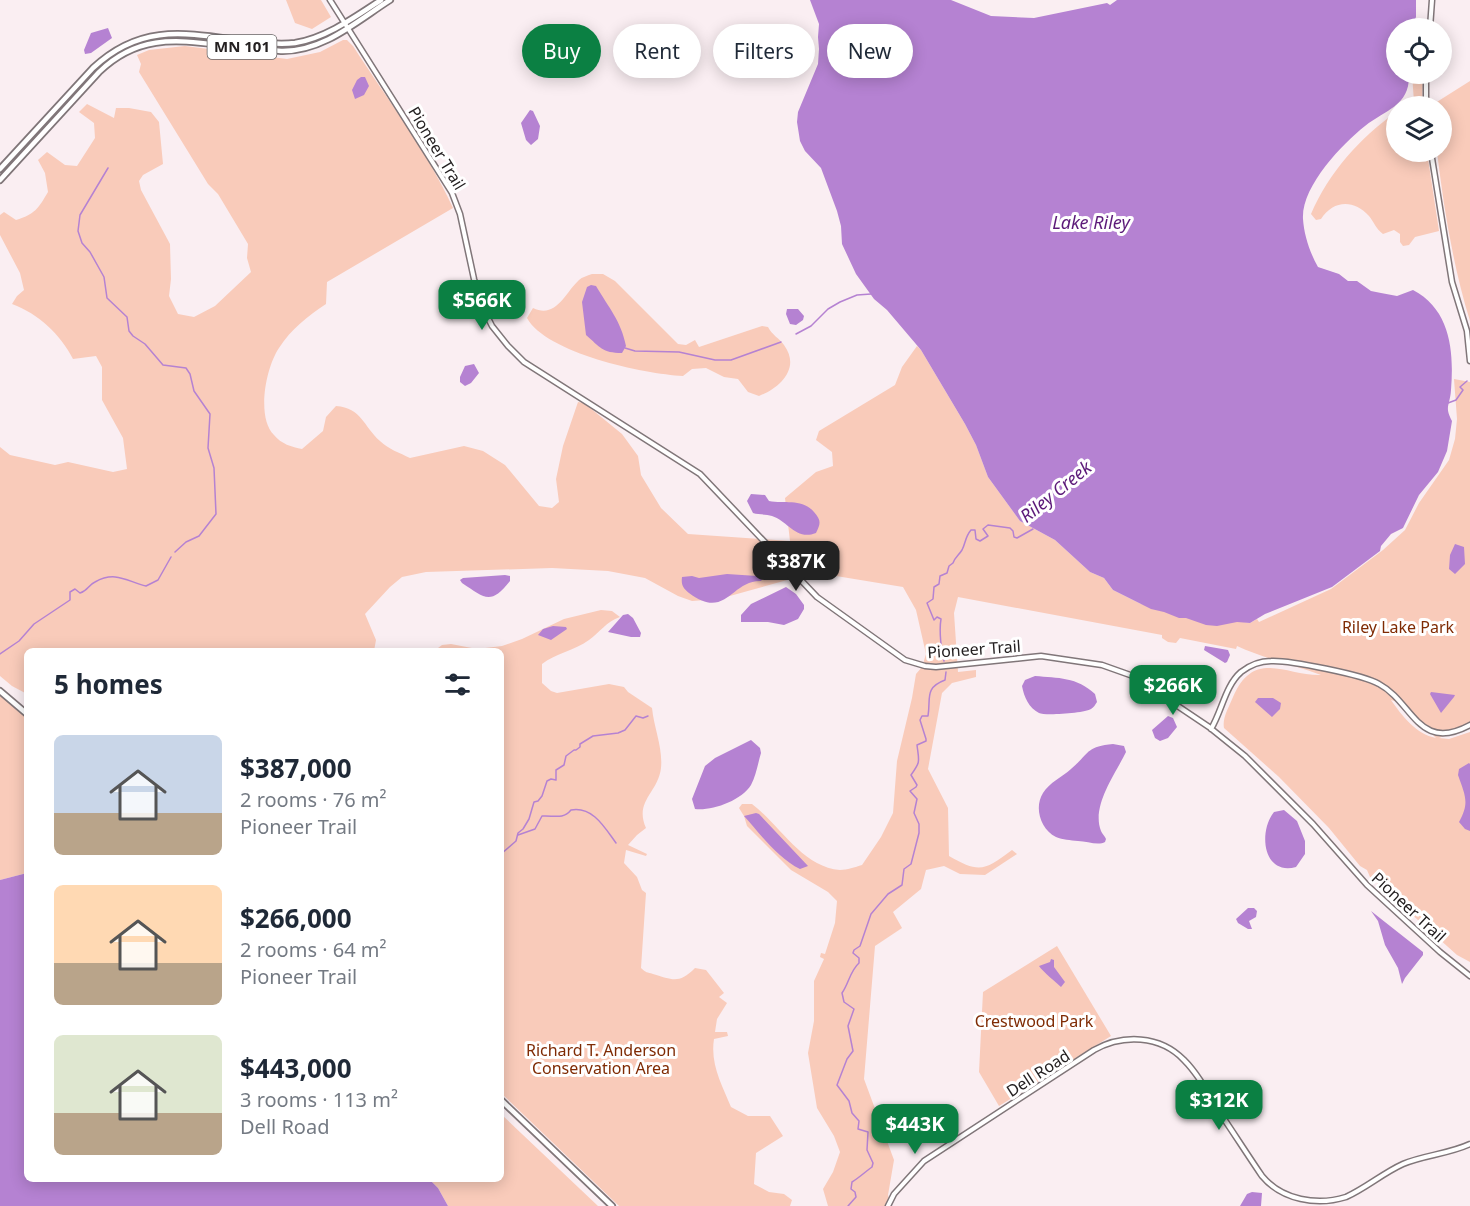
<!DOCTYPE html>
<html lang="en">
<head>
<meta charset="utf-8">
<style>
  :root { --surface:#fff; --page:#f6f6f7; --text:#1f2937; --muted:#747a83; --accent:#0b8043 }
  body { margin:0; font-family:"Noto Sans",sans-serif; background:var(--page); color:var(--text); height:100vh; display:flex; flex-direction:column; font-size:22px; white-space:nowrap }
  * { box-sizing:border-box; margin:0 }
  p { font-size:20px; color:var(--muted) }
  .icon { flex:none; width:33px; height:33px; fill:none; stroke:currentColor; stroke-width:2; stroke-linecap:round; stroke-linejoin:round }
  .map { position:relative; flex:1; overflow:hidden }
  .drawer { position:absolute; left:24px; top:648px; width:480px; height:534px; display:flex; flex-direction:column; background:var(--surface); border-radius:9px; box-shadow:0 3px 15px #0003 }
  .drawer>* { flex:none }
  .hud { position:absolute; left:522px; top:24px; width:570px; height:54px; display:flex; gap:12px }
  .buttons { position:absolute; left:1386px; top:18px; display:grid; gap:12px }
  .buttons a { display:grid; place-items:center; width:66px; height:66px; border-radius:50%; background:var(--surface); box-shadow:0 3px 15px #0003; font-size:30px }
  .price { position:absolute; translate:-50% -51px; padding:0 14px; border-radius:12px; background:var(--accent); color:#fff; font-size:20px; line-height:39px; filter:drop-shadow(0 2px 3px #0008) }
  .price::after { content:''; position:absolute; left:50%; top:36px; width:18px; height:14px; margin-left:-9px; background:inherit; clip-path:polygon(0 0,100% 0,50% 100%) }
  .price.active { background:#222; color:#fff }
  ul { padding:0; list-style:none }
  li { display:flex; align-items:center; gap:18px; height:150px; padding:0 30px }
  li span { display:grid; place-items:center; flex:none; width:168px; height:120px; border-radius:9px; color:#555 }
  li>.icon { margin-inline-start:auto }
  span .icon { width:72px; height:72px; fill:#fffc; stroke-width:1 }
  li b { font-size:26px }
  h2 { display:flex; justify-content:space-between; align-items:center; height:72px; padding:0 30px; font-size:26px }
  .pill { padding:0 21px; border-radius:27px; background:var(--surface); box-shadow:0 3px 15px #0003; font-size:21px; line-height:54px }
  .pill.active { background:var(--accent); color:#fff }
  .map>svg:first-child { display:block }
  .green { fill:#f9cbba; fill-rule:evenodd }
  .water { fill:#b582d2 }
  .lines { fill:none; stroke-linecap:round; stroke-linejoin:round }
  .stream { stroke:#b582d2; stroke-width:1.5 }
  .secondary-casing { stroke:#807679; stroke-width:7 }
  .primary-casing { stroke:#807679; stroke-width:8 }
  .secondary { stroke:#fff; stroke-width:4 }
  .primary { stroke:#fff; stroke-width:4.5 }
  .labels { text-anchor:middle; stroke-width:6; stroke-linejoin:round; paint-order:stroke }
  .shield { fill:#fff; stroke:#666364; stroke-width:1.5 }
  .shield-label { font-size:15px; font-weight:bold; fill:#242021 }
  .street-label { font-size:16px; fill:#242021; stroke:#fff }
  .park-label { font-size:16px; fill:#7f2b04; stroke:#fff }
  .water-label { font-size:18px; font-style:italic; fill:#5c1a79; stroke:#fff }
</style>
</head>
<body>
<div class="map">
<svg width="1470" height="1206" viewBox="0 0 1470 1206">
  <rect width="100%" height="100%" fill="#faeef2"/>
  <path class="green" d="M286 0H321L331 17 312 29 295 23Z
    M343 40H347L353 46C387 99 427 151 453 208L327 282 326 304C308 316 291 329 279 348 266 367 256 417 274 435 281 444 292 447 302 449L323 431 326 417 336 406C362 408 363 426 380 441 388 449 400 453 410 458L464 446 483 451 505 465 539 506 552 508 559 502 556 479 563 446 578 402 584 403 622 434 638 456 641 475 661 508 688 534 790 541 785 498 816 472 833 466 832 452 816 440 819 431 895 385 902 367 917 346 921 350 965 424 976 445 988 477 1020 521 1055 540 1090 572 1104 578 1113 590 1141 604 1250 623 1257 619 1259 622 1331 589 1383 550 1405 530 1419 503 1449 460 1455 439 1457 419 1454 379 1470 382V725L1439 738 1449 739 1470 732V962L1457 955 1370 877 1367 870 1360 866 1329 828 1279 777 1224 728C1222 718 1229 707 1233 697 1254 648 1286 676 1321 675 1293 665 1263 658 1237 646L1236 649 1180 638 1176 643 1168 642 1162 638V635L958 597 954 613 958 672 976 670V677L952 683 942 693 928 769 948 808 949 856C980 874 985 870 1012 850L1017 854 985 875 960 874 944 866 926 870 921 889 893 912 902 928 875 946 864 1079 894 1160 888 1195 891 1206H828L823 1189 833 1172 840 1152 834 1136 817 1108 808 1053 814 1021V981L824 959 820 957 821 953 825 954 835 923 837 901 828 892 791 870 747 826 744 816 739 808 742 804H752C780 825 802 867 840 870 847 870 855 867 862 865L881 837 893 813 897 761 912 698 916 674 922 667 926 654 916 610 903 587 836 576 805 575 719 599 692 601 678 596 645 578 608 571 552 568 426 572 402 577 390 587 365 614 376 640 374 651H27V694L12 686 0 676V447L10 455 55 465 68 462 113 472 127 469 123 438 102 400V367L96 356 73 359C60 334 39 314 12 304L17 296 24 290 20 273 0 235V215L4 212 16 220C35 214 38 209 48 192L45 173 38 160 47 152 65 165 77 166 95 138 94 123 79 112 87 104 114 118 116 108H129L151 112 159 122 163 164 143 175 139 181 141 190 170 244 171 279 169 296 178 314 194 317 215 306 251 272 247 258 248 244 218 194 208 184 139 72 141 64 137 55 149 50 185 46 287 59 320 52ZM1391 700 1401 703 1436 738C1416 734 1402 716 1391 700Z
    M1412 74H1423L1422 106H1407L1414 102Z
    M1470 81V321C1453 266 1444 209 1437 152H1442V106H1432V105Z
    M1396 112V152H1427L1439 231 1415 237 1409 245 1403 246 1400 242V234L1394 230 1383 234C1376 229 1374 222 1369 216 1354 199 1333 200 1321 219L1316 220 1311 214C1329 172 1360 138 1396 112Z
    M592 274H603L615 281 678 344 686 345 695 340 699 347 762 326 768 327C772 335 779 338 784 345 801 368 780 388 759 396L748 392 738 379 724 377 706 368 692 369 683 376C644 374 546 353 527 318L533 308C556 319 565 293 579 280 582 277 587 276 592 274Z
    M601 610 612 611 620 617C606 622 600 632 589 640 574 651 556 653 542 664V683L551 691 557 693 609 684 624 687 628 692 652 708C654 728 663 748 661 768 658 793 634 801 646 828L637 835 628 845 647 854 646 856 626 850 624 863 637 877 642 890 646 893 641 968C646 973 647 972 653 974 673 980 679 984 695 968L706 970 724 993 719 997 727 1003 717 1019 715 1032H727L728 1036 714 1039C710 1064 722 1085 731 1107L748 1116H770L783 1136 756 1153 754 1184 769 1192 784 1194 792 1200 790 1206H619L501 1093V651H434L442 645 451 644 477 649 502 646 522 639 564 619Z
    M0 691 27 713V873L0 880Z
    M1057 946 1111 1036 999 1106 979 1072 983 992Z
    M501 1114 598 1206H448L438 1188 429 1179H501Z"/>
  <path class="water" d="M810 0H951L991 16 1034 18 1107 3 1110 5 1117 0H1416V17L1411 28H1396V74H1409C1410 106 1386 109 1365 126 1342 144 1301 187 1303 219 1304 235 1310 253 1318 267L1339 274 1348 281H1357L1371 291 1381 293 1397 296 1413 290C1451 310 1454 352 1451 390 1450 406 1444 406 1452 421L1447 451 1438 472 1419 495 1403 528 1391 534 1381 546 1380 551 1332 587 1265 614 1250 623 1237 622 1217 626 1206 625 1186 618H1179L1164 612 1151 609 1113 590 1104 578 1090 572 1055 540 1020 521 988 477 976 445 965 424 921 350 887 310 874 299 856 274 842 244 841 226 837 211 821 168 805 151 800 141 797 122 798 112 818 64 819 49 818 37 819 24Z
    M108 28 112 38 91 53 85 54 84 50 91 33Z
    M361 77H365L369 86 364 95 355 99 352 90 357 80Z
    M530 110 533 111 540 126 538 139 531 145 526 140 521 123Z
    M591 285 596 286C609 308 621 321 626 346L622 353C602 353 600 347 586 335L582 302 587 287Z
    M787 309H798L804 316 803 320 796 325 790 324 786 314Z
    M474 364 479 373 471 383 465 386 460 382V377L465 366Z
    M751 494 765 495 769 501C785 504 802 498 814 512 821 520 821 523 816 533 796 541 788 521 772 516 767 514 759 515 753 513L747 501Z
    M1455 544 1464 547 1465 564 1455 574 1449 569 1450 555Z
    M763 568 768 573 761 581C731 580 726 621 689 593 683 588 681 585 682 577L692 576 699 578 727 574 757 576Z
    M505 575 510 576V581C490 606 485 598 462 583L460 580 463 578Z
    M786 587 796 594 804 605V609L798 619 784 625 768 622H741V615L751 604Z
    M628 614 633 618 641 633 640 637H631L608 632 623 615Z
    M553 626 566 627 567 629 551 640 538 635 543 629Z
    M1205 646 1228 650 1230 655 1227 662 1225 663 1204 650Z
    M1035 676C1058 678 1077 677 1095 694L1097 702C1095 705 1094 707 1091 709 1085 713 1045 716 1039 713 1029 708 1024 697 1022 686L1025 680Z
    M1431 692 1455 695 1454 697 1441 713 1430 694Z
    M1258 698H1273L1281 703 1280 709 1272 717 1255 702Z
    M1168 716 1173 718 1177 727 1168 738 1160 741 1155 738 1152 730Z
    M751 740 760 748 761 753C758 763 756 776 751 785 741 801 712 811 695 809L692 799 705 766 715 758Z
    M1113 744 1124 746 1126 752C1116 773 1091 806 1101 831 1102 834 1105 836 1106 839L1105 842C1098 846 1087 841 1078 841 1070 840 1063 840 1056 837 1040 829 1034 807 1043 793 1049 783 1062 777 1071 769 1090 753 1085 747 1113 744Z
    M1469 763 1470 764V831L1465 829 1459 822C1470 803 1465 795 1458 775L1459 769Z
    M1284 810 1297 821 1305 841V854L1296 867C1263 876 1258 832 1274 812Z
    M756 813 759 814 808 866 800 869C778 858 761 835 744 816Z
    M27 873V1179H429L438 1188 448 1206H0V880Z
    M1248 908H1254L1257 911 1256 917 1249 921 1252 929H1248L1238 923 1236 919Z
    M1371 911 1423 952V955L1405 978 1402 984 1398 968 1385 945 1378 921Z
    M1051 959 1054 960V967L1065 982 1061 987C1056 982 1043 972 1039 966L1050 962Z
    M1252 1192 1262 1193 1261 1206H1240L1247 1194Z"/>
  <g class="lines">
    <path class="stream" d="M108 168 80 215 78 231 82 243 90 252 104 277 107 298 127 317 129 331 133 336 145 344 163 365 186 368 190 374 194 391 210 414 208 448 214 468 216 514 199 536 186 542 175 552
      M796 334 811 326 828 309 840 302 857 295 871 294
      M625 348 635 351 679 352 715 360H731L781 342
      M1448 403 1456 400 1463 390 1460 387 1467 381
      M0 654 19 641 34 624 70 600V592L75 589 80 593C88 591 88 585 95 582 116 570 128 582 146 586L158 580 171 557
      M944 661C941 650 939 630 941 619L937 617 934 620 927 603 933 599 934 587 939 584 940 576 947 573 949 566 953 563C955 557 959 555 962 550 966 542 965 537 971 530H975L976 539 980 541 988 536 983 529 988 525 1010 528 1013 531 1014 537 1017 538 1033 529
      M518 835 535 829 542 816C553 815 563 820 571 810 593 806 605 828 616 843
      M501 854 516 841 518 833 523 829 529 819 534 802 538 801 542 796 547 781 551 779 556 780V770L564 765 566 756 574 750H576L580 747V744L593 736 618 733 625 730 636 716 643 718 648 716
      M848 1206 856 1197 855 1192 851 1189 852 1182C860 1177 865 1172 872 1167L873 1163 867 1150 868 1132 858 1129 859 1121 852 1113 849 1101 837 1085 847 1059 853 1051 848 1026 854 1009 844 1002 842 993C849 983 850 971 859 963V958L853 953 854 950 860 946 871 914 888 894 902 885 904 869 911 864 919 833V824L914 813 917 799 910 791 916 787 917 785 911 775C921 761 919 762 917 745L926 741V739L920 720 922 716H928C931 698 924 688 945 680L946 672"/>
    <defs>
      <path id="secondary" d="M330 0 452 193 460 214 474 279 484 310 492 326 508 346 524 362 700 474 817 597 905 660 925 666 936 667 1041 656 1102 665 1133 676 1209 727 1245 756 1313 824 1367 885 1440 952 1470 976
        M1430 28 1432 0
        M1426 106V74
        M1431 152 1452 282 1467 331 1470 361
        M1211 729C1222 711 1225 686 1241 672 1250 665 1260 661 1271 661 1289 660 1364 675 1379 684 1413 702 1418 753 1470 725
        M888 1206 894 1194 924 1161 1094 1050C1123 1034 1160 1035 1184 1060 1198 1074 1208 1093 1218 1110 1233 1132 1247 1154 1262 1176 1282 1200 1317 1206 1346 1197 1366 1188 1383 1173 1403 1164 1424 1155 1449 1154 1470 1144"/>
      <path id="primary" d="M0 169 93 68C141 23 185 33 245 41 261 43 278 45 295 43 326 38 355 17 381 0
        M0 180 99 72C136 36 173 39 220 45 241 47 261 49 281 51 323 52 357 21 390 0
        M0 691 27 714
        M501 1100 612 1206"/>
    </defs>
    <use href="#secondary" class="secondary-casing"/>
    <use href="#primary" class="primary-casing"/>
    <use href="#secondary" class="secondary"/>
    <use href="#primary" class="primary"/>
  </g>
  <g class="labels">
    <rect class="shield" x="207.5" y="35" width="69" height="24" rx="4.5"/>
    <g class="shield-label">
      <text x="242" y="52">MN 101</text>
    </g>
    <g class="street-label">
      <text transform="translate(437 148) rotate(59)" y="6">Pioneer Trail</text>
      <text transform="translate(974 649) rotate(-4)" y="6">Pioneer Trail</text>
      <text transform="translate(1409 907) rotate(43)" y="6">Pioneer Trail</text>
      <text transform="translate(1038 1073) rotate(-33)" y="6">Dell Road</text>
    </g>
    <g class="park-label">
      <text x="1398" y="633">Riley Lake Park</text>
      <text x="1034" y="1027">Crestwood Park</text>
      <text x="601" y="1056">Richard T. Anderson<tspan x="601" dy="18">Conservation Area</tspan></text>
    </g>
    <g class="water-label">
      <text x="1091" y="229">Lake Riley</text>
      <text transform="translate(1056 492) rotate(-39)" y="6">Riley Creek</text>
    </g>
  </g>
</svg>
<div class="buttons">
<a><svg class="icon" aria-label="locate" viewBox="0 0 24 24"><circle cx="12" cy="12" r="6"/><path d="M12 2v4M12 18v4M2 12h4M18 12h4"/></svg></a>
<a><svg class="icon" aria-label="layers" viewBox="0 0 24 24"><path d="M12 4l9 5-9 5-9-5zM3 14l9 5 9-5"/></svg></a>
</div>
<b class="price" style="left:482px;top:331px">$566K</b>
<b class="price active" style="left:796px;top:592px">$387K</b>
<b class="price" style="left:1173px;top:716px">$266K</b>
<b class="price" style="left:1219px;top:1131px">$312K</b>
<b class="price" style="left:915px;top:1155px">$443K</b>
<div class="hud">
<a class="pill active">Buy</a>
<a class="pill">Rent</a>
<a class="pill">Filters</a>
<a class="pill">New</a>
</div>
<section class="drawer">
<h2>5 homes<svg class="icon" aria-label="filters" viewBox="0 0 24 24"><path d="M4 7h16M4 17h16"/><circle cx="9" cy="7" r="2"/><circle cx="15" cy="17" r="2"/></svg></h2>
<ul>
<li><span style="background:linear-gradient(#c9d6e8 65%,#b9a48a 0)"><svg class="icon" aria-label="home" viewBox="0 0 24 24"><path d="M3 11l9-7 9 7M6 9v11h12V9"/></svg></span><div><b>$387,000</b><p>2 rooms · 76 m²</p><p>Pioneer Trail</p></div></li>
<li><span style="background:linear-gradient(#ffd9b3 65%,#b9a48a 0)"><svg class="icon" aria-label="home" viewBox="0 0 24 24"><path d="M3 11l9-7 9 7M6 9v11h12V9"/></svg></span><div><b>$266,000</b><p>2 rooms · 64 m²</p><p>Pioneer Trail</p></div></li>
<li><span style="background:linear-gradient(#dfe7d0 65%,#b9a48a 0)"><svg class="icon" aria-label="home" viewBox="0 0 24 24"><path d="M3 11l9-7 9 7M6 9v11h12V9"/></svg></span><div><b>$443,000</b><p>3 rooms · 113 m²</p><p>Dell Road</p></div></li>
</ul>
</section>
</div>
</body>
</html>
